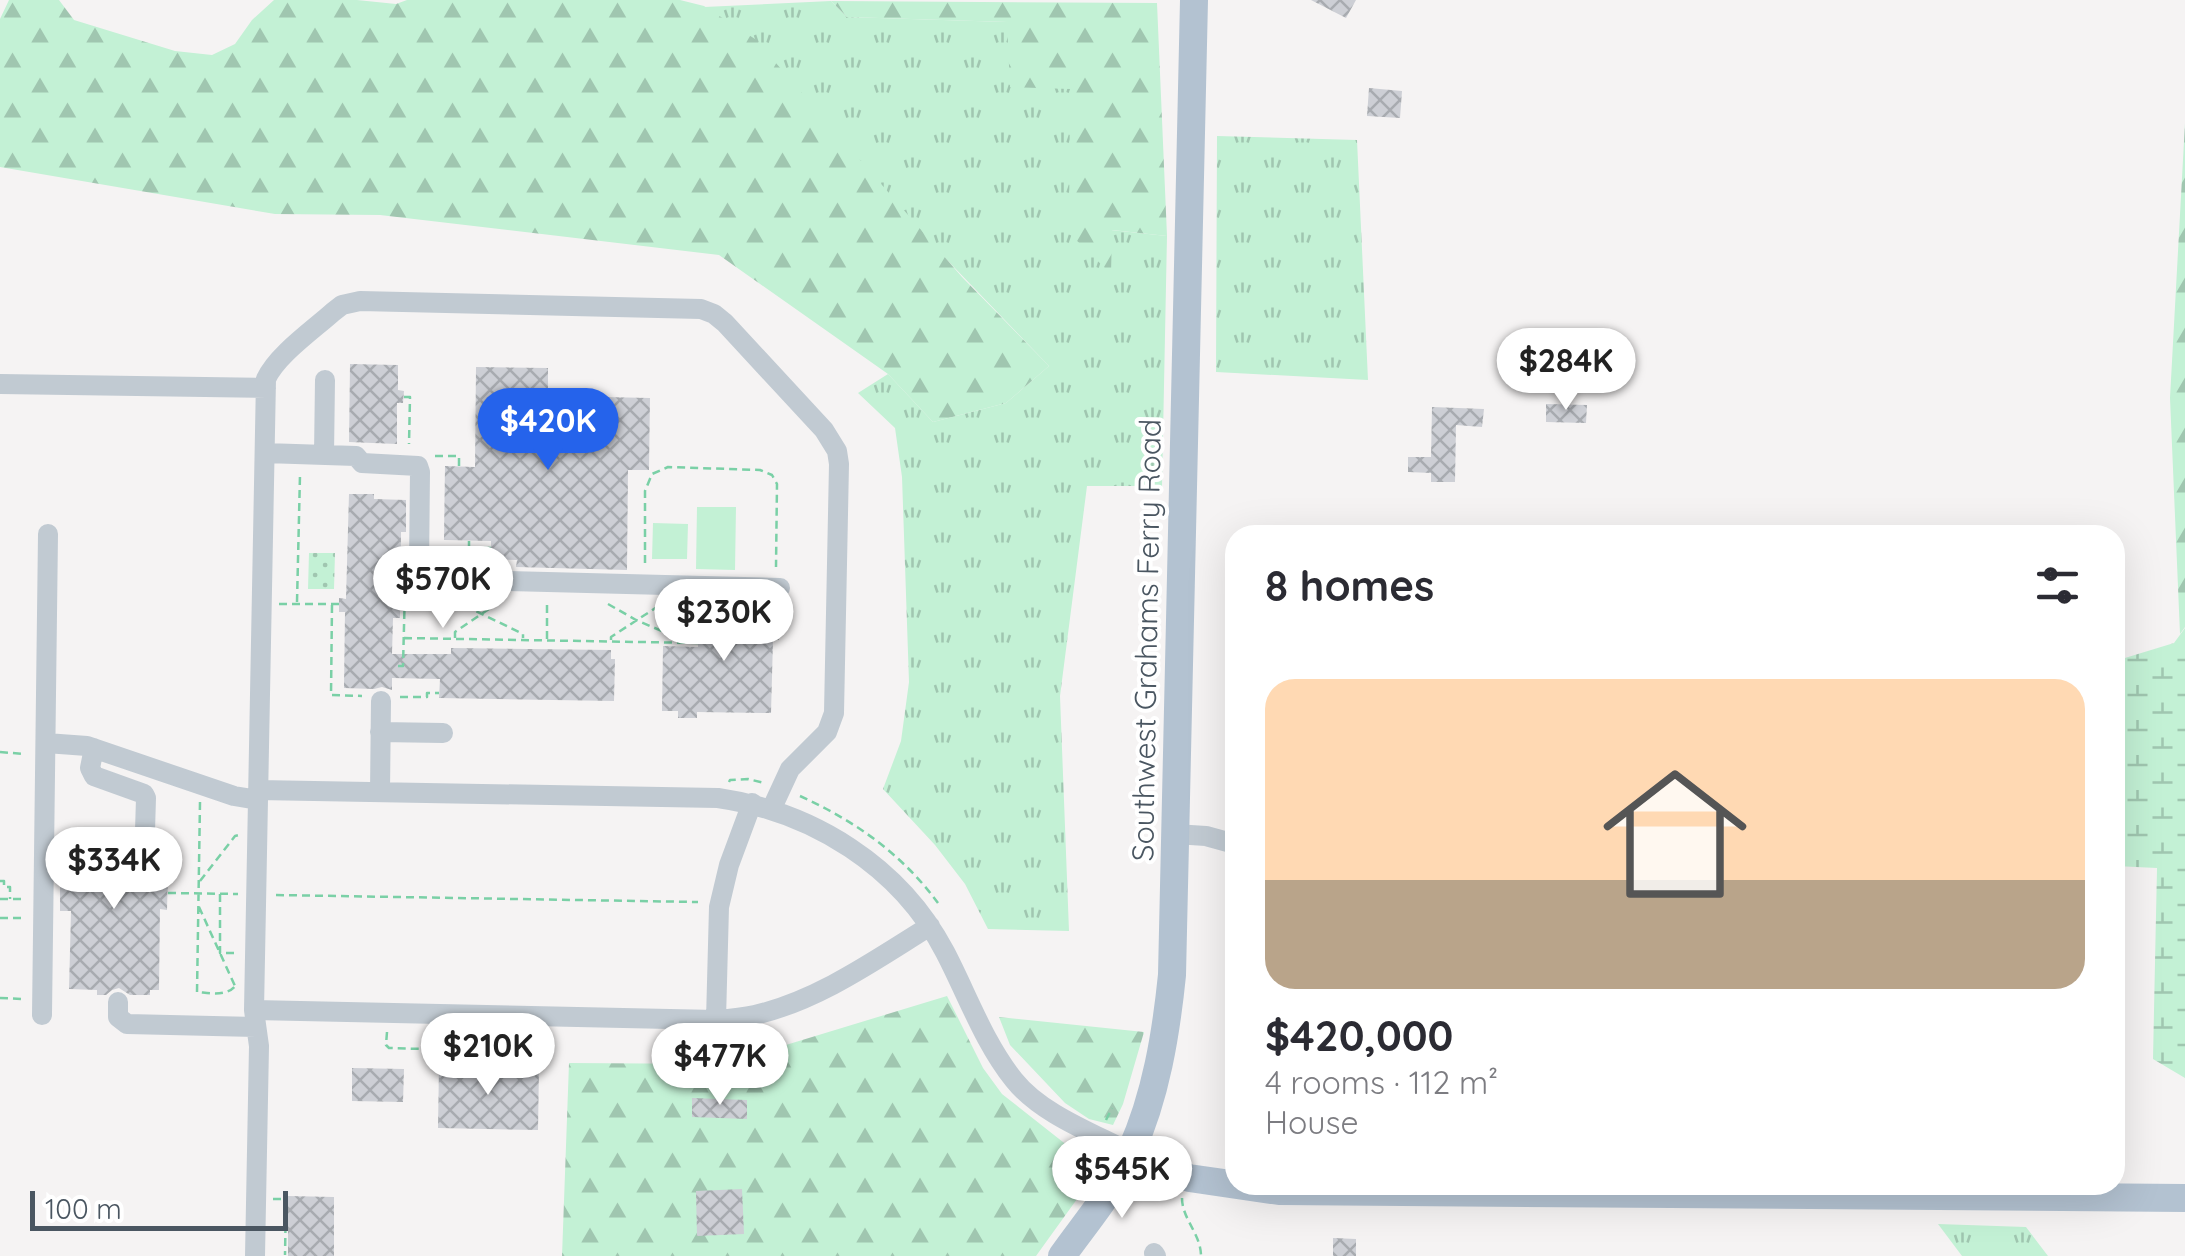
<!DOCTYPE html>
<html lang="en">
<head>
<meta charset="utf-8">
<style>
  :root { --surface:#fff; --page:#f7f7f7; --text:#2b2b33; --muted:#7c7c81; --accent:#2563eb }
  body { margin:0; font-family:Quicksand,sans-serif; background:var(--page); color:var(--text); height:100vh; display:flex; flex-direction:column; font-size:38px; white-space:nowrap }
  * { box-sizing:border-box; margin:0 }
  p { font-size:32px; color:var(--muted) }
  .icon { flex:none; width:55px; height:55px; fill:none; stroke:currentColor; stroke-width:2; stroke-linecap:round; stroke-linejoin:round }
  .map { position:relative; flex:1; overflow:hidden }
  .drawer { position:absolute; left:1225px; top:525px; width:900px; height:670px; display:flex; flex-direction:column; background:var(--surface); border-radius:30px; box-shadow:0 10px 40px #0002 }
  .drawer>* { flex:none }
  .scale { position:absolute; left:30px; bottom:25px; width:258px; box-sizing:border-box; padding-left:10px; border:5px solid #4a5661; border-top:0; font-size:28px; line-height:35px; white-space:nowrap; color:#4a5661; -webkit-text-stroke:8px #fff; paint-order:stroke }
  .price { position:absolute; translate:-50% -85px; padding:0 22px; border-radius:35px; background:#fff; color:#222; font-size:32px; line-height:65px; filter:drop-shadow(0 2px 5px #0008) }
  .price::after { content:''; position:absolute; left:50%; top:60px; width:30px; height:22px; margin-left:-15px; background:inherit; clip-path:polygon(0 0,100% 0,50% 100%) }
  .price.active { background:var(--accent); color:#fff }
  ul { padding:0; list-style:none }
  li { display:grid; align-content:center; gap:20px; height:530px; padding:0 40px }
  li span { display:grid; place-items:center; height:310px; border-radius:30px; color:#555 }
  li>.icon { margin-inline-start:auto }
  span .icon { width:180px; height:180px; fill:#fffc; stroke-width:1 }
  li b { font-size:42px }
  h2 { display:flex; justify-content:space-between; align-items:center; height:120px; padding:0 40px; font-size:42px }
  .map>svg:first-child { display:block }
  .grass { fill:url(#grass-tufts) }
  .forest { fill:url(#forest-firs) }
  .wetland { fill:url(#wetland-marsh) }
  .park { fill:url(#park-dots) }
  .pitch { fill:#c3f1d5 }
  .building { fill:url(#building-cross-hatch) }
  .lines { fill:none; stroke-linecap:round; stroke-linejoin:round }
  .path { stroke:#7ad0a6; stroke-width:2.5; stroke-dasharray:8 5; stroke-linecap:butt }
  .minor { stroke:#c1cad2; stroke-width:20 }
  .major { stroke:#b3c2d1; stroke-width:28 }
  .labels { text-anchor:middle; stroke-width:8; stroke-linejoin:round; paint-order:stroke }
  .street-label { font-size:30px; fill:#4a5661; stroke:#fff }
</style>
</head>
<body>
<div class="map">
<svg width="2185" height="1256" viewBox="0 0 2185 1256">
  <defs>
    <pattern id="grass-tufts" width="24" height="20" patternUnits="userSpaceOnUse" patternTransform="scale(2.5)"><rect width="24" height="20" fill="#c3f1d5"/><path d="M3 7l-1-3M5 7V3M7 7l1-3M15 17l-1-3M17 17v-4M19 17l1-3" fill="none" stroke="#a0c6b0"/></pattern>
    <pattern id="forest-firs" width="22" height="20" patternUnits="userSpaceOnUse" patternTransform="scale(2.5)"><rect width="22" height="20" fill="#c3f1d5"/><path d="M5 1l3.5 6h-7zM16 11l3.5 6h-7z" fill="#a0c6b0"/></pattern>
    <pattern id="wetland-marsh" width="20" height="14" patternUnits="userSpaceOnUse" patternTransform="scale(2.5)"><rect width="20" height="14" fill="#c3f1d5"/><path d="M1 5h8M5 5V1M11 12h8M15 12V8" fill="none" stroke="#a0c6b0"/></pattern>
    <pattern id="park-dots" width="8" height="8" patternUnits="userSpaceOnUse" patternTransform="scale(2.5)"><rect width="8" height="8" fill="#c3f1d5"/><path d="M2 2h.1M6 6h.1" fill="none" stroke="#a0c6b0" stroke-width="1.8" stroke-linecap="round"/></pattern>
    <pattern id="building-cross-hatch" width="8" height="8" patternUnits="userSpaceOnUse" patternTransform="scale(2.5)"><rect width="8" height="8" fill="#cdcfd5"/><path d="M0 0l8 8M0 8l8-8" fill="none" stroke="#a8abb0"/></pattern>
  </defs>
  <rect width="100%" height="100%" fill="#f5f3f3"/>
  <path class="grass" d="M831 1 847 17 1007 22 1070 88V233L1111 272V230L1167 236 1162 486H1087L1060 696 1069 931 988 929 965 884 935 845 883 789 901 741 909 682 902 477 895 428 858 393 888 374 933 422 1006 403 1049 366 704 7Z
    M1217 136 1357 140 1368 380 1216 372Z
    M1938 1224 2026 1227 2048 1256H1962Z"/>
  <path class="forest" d="M9 0H59L74 20 175 51 212 55 235 44 252 20 274 0H357L396 4 407 0H680L704 6 755 39 962 277 1049 366 1006 403 933 422 888 374 719 255 380 215 275 214 0 167V19Z
    M831 1 1157 3 1167 236 1112 230 1111 274 1069 233 1070 89 1010 87 1007 22 847 17Z
    M2185 123V627L2180 634 2170 398Z
    M947 996 983 1068 1002 1094 1087 1161 1092 1170 1090 1181 1036 1256H562L569 1063 723 1064Z
    M999 1017 1144 1032 1123 1104 1113 1125 1089 1119 1065 1103 1010 1045Z"/>
  <path class="wetland" d="M2185 628V1078L2153 1059 2157 868 2115 866V661L2174 643Z"/>
  <path class="park" d="M309 553H335L334 589H308Z"/>
  <path class="pitch" d="M697 507H736L735 570 696 569Z
    M653 523 688 524 687 559H652Z"/>
  <path class="building" d="M1311 0H1356L1346 18Z
    M1369 88 1402 91 1400 118 1367 116Z
    M350 364 398 365V390L404 391 403 403H397V444L349 442Z
    M476 367 548 368V388H558V396L650 398 649 470H628L627 570 516 567 517 560 491 559V541L444 540 445 466 475 467Z
    M1546 404 1587 405 1586 423 1546 422Z
    M1432 407 1484 409 1482 427 1456 425 1455 482H1431V473L1408 472V457H1431Z
    M349 494H374V499L406 500V532H401L400 618H393L392 654H451V648L611 650V659H615L614 701 439 698 440 679 392 678V690L382 687 374 689 344 688 345 612H339V598L346 599Z
    M709 603 773 604V619L779 620V640H773L771 713 697 712V718H678V711H662L663 646 698 647V637H708Z
    M72 832 132 833 137 842 146 845 152 843 158 834H161V872H168L167 910 160 909 159 990H150V995H130L119 988 112 990 106 995H97V990L69 989 71 911H60V866H71Z
    M439 1066 539 1068 538 1130 438 1128Z
    M352 1068 404 1069 403 1102 352 1101Z
    M692 1098 747 1100V1119L692 1117Z
    M742 1189 744 1234 697 1236 696 1191Z
    M288 1196 334 1197V1256H288Z
    M1333 1238 1356 1239V1256H1333Z"/>
  <g class="lines">
    <path class="path" d="M404 397H410L409 444
      M435 456H459V467
      M471 548H491
      M469 559V541
      M645 563V491L652 474 668 467 760 470 772 475 777 484 776 567
      M453 600 523 634V638
      M297 602 300 475
      M279 604H339
      M608 604 636 620 690 643 691 607
      M332 605 331 695 362 696
      M691 611H709
      M404 638 698 643
      M455 638V632L502 600
      M547 639V602
      M611 640V637L660 605
      M398 666H403L405 587
      M400 697H427V693H439
      M0 752 25 754
      M729 782 730 780 748 779 764 783
      M800 796C855 821 902 854 938 903
      M200 802 197 992C210 993 227 997 236 985
      M0 881H4V887H10V899
      M200 881 235 836 239 835
      M168 893 238 894
      M220 894V953H238
      M276 895 698 902
      M0 899H23
      M199 907 235 986
      M0 918H23
      M0 998 22 999
      M387 1032 386 1045 389 1048 423 1049 426 1047V1031
      M484 1067 485 1036
      M1106 1120 1112 1108
      M1182 1198C1182 1219 1201 1234 1201 1256
      M273 1199H286L285 1255"/>
    <path class="minor" d="M0 384 266 388
      M265 453 356 456 362 463 418 466 420 472 419 568 421 576 430 579 780 588
      M324 455 325 380
      M380 732 443 733
      M46 743 87 746 234 796 258 800
      M94 748 90 768 94 776 144 794 146 798 145 831
      M258 790 718 798C813 812 900 866 945 952 967 994 984 1043 1014 1080 1041 1114 1093 1133 1131 1153
      M380 792 381 701
      M1175 834 1206 836 1235 844
      M118 1002V1017L127 1024 256 1027
      M254 1010 716 1020C729 1019 742 1018 755 1015 819 1000 875 960 930 926
      M42 1015 48 534
      M716 1020 719 907 729 865 752 803
      M1154 1253 1156 1256
      M255 1256 259 1046 254 1010 266 379C277 355 313 330 333 312L342 305 360 301 701 309 714 314 725 323 824 430 837 451 839 464 834 713 827 732 790 769 771 810"/>
    <path class="major" d="M1131 1153 1189 1178 1279 1191 2185 1198
      M1062 1256C1086 1222 1115 1189 1131 1151 1156 1096 1166 1034 1172 975L1194 0"/>
  </g>
  <g class="labels">
    <g class="street-label">
      <text transform="translate(1147 640) rotate(-89)" y="10">Southwest Grahams Ferry Road</text>
    </g>
  </g>
</svg>
<div class="scale">100 m</div>
<b class="price" style="left:1566px;top:413px">$284K</b>
<b class="price active" style="left:548px;top:473px">$420K</b>
<b class="price" style="left:443px;top:631px">$570K</b>
<b class="price" style="left:724px;top:664px">$230K</b>
<b class="price" style="left:114px;top:912px">$334K</b>
<b class="price" style="left:488px;top:1098px">$210K</b>
<b class="price" style="left:720px;top:1108px">$477K</b>
<b class="price" style="left:1122px;top:1221px">$545K</b>
<section class="drawer">
<h2>8 homes<svg class="icon" aria-label="filters" viewBox="0 0 24 24"><path d="M4 7h16M4 17h16"/><circle cx="9" cy="7" r="2"/><circle cx="15" cy="17" r="2"/></svg></h2>
<ul>
<li><span style="background:linear-gradient(#ffd9b3 65%,#b9a48a 0)"><svg class="icon" aria-label="home" viewBox="0 0 24 24"><path d="M3 11l9-7 9 7M6 9v11h12V9"/></svg></span><div><b>$420,000</b><p>4 rooms · 112 m²</p><p>House</p></div></li>
</ul>
</section>
</div>
</body>
</html>
